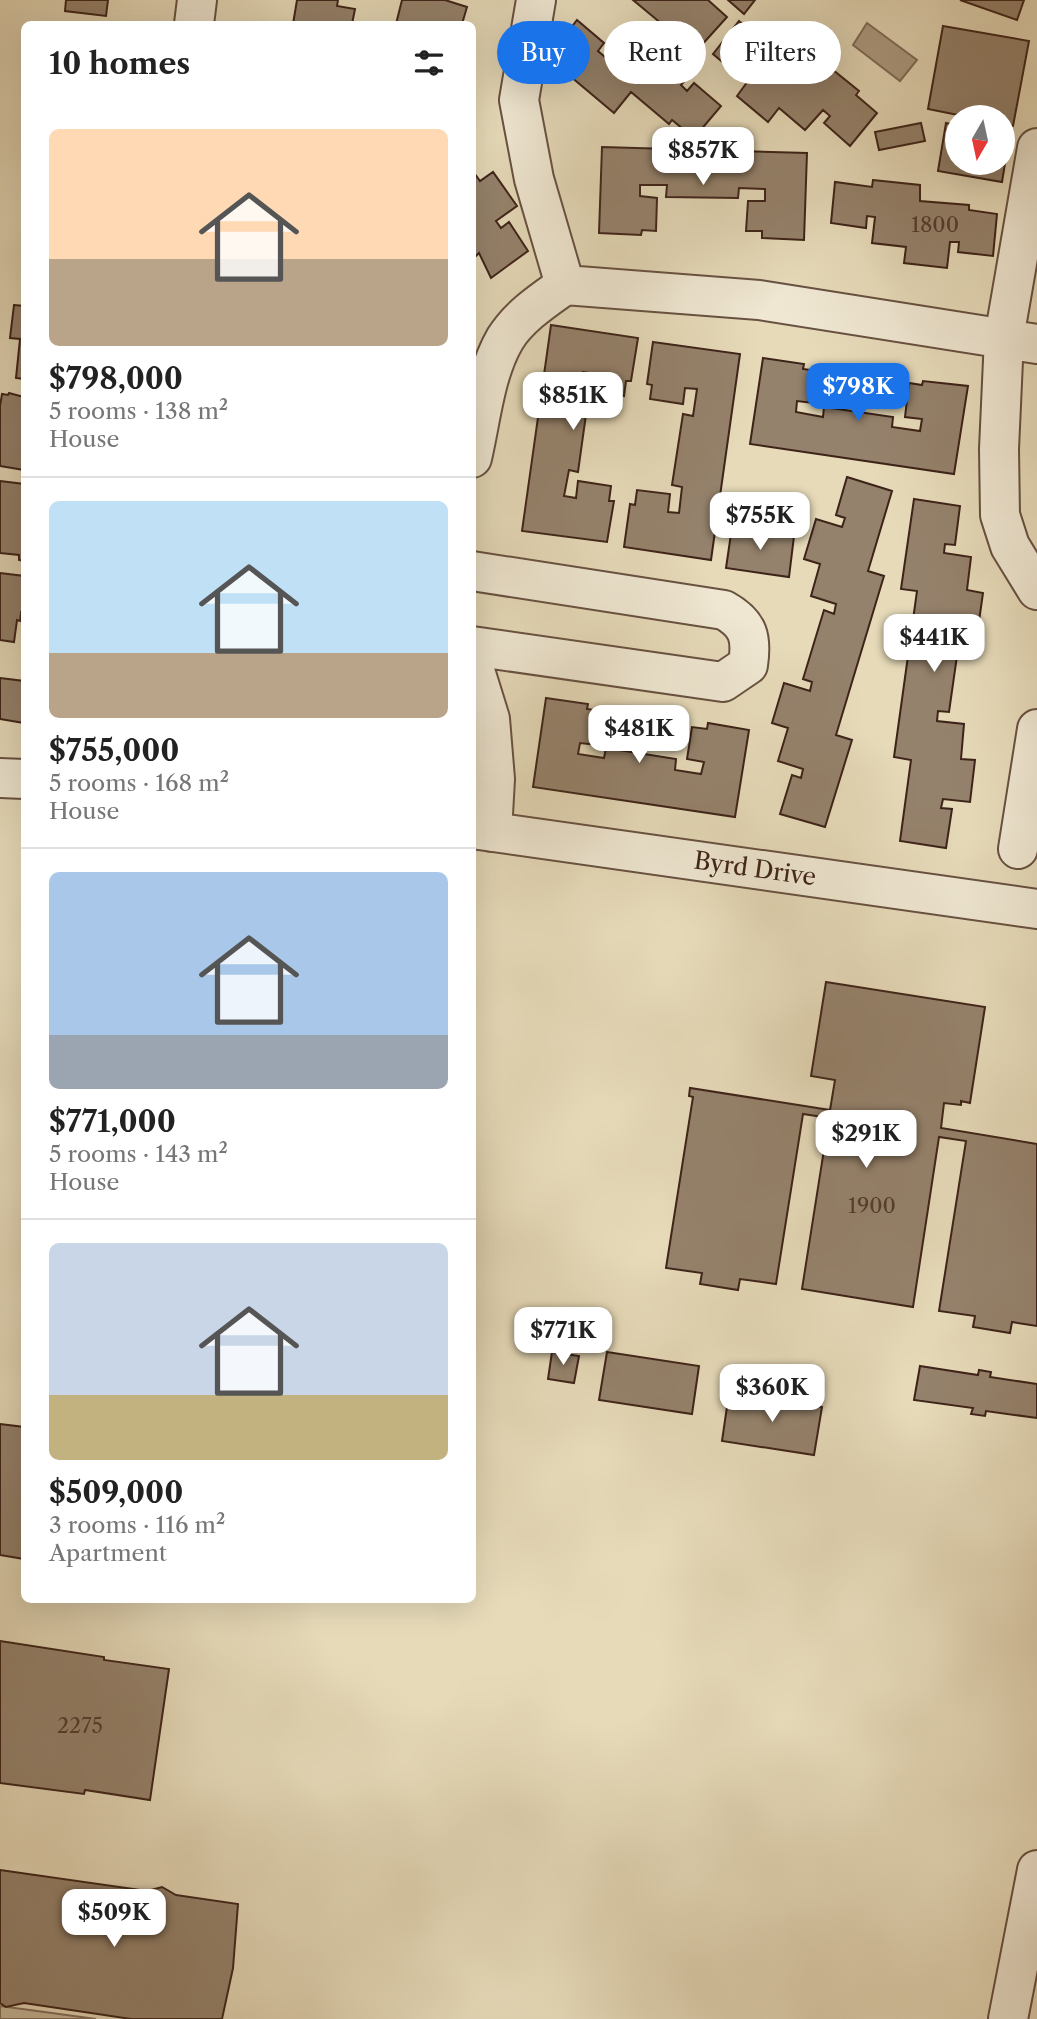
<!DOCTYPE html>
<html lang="en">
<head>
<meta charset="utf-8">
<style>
  :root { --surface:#fff; --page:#f2f2f2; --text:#222; --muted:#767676; --line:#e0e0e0; --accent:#1a73e8 }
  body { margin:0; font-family:"Libre Caslon Text",serif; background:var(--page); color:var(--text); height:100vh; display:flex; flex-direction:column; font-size:26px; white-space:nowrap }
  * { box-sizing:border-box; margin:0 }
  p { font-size:23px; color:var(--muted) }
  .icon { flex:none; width:38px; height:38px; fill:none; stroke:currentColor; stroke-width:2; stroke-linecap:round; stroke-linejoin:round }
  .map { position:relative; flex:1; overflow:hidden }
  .side { position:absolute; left:21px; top:21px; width:455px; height:1582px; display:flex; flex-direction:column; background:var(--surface); border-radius:10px; box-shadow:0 7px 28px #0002 }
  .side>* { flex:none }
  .banner { position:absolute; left:497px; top:21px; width:434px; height:63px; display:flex; gap:14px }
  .needle { width:46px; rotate:189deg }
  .controls { position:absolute; left:945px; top:105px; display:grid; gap:14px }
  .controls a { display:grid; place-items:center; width:70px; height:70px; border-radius:50%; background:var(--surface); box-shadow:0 7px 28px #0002; font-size:35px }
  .price { position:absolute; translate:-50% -60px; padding:0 16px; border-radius:14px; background:#fff; color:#222; font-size:23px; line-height:46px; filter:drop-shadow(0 2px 4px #0008) }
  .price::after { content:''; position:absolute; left:50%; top:42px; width:21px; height:16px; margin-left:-10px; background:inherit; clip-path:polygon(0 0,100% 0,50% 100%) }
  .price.selected { background:var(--accent); color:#fff }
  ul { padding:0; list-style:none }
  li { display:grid; align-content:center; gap:14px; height:371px; padding:0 28px }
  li+li { border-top:2px solid var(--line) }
  li span { display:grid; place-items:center; height:217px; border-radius:10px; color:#555 }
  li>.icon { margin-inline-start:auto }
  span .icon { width:126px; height:126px; fill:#fffc; stroke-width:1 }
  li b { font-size:30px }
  h2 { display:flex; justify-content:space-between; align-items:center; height:84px; padding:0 28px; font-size:30px }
  .chip { padding:0 24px; border-radius:32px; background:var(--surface); box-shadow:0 7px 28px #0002; font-size:24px; line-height:63px }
  .chip.selected { background:var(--accent); color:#fff }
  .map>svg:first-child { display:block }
  .green { fill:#c9bb9e; stroke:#846f5c; stroke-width:2 }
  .water { fill:#ad9c83; stroke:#816c59; stroke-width:2 }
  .building { fill:#95826c; stroke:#3e2319; stroke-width:2 }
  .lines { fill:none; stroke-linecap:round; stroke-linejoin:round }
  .minor-casing { stroke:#685141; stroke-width:42 }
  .minor { stroke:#efe7d2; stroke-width:38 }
  .labels { text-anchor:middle; stroke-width:7; stroke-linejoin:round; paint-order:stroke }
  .number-label { font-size:21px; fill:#543b2e }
  .street-label { font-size:24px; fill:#3e2319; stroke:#efe7d2 }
</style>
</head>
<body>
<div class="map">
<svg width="1037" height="2019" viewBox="0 0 1037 2019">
  <rect width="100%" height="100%" fill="#e6dab9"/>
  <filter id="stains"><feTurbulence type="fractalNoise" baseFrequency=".00286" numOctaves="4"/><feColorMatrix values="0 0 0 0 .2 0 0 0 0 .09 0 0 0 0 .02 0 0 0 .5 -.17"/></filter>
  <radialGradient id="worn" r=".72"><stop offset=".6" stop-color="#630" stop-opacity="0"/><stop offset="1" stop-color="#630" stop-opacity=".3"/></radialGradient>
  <path class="green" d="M0 2006 96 2019H0Z"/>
  <path class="water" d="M867 23 917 60 900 81 853 45Z"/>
  <path class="building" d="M66 0H108L106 16 65 11Z
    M297 0H338L337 6 355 9 352 24H293Z
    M402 0H445L467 7 462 24H396Z
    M633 0H708L727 17 699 48 677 29 674 34Z
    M728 0H755L744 14Z
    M960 0H1024L1017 20Z
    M577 20 604 43 598 51 605 57 622 35 649 58 665 38 698 65 681 85 687 91 694 83 721 106 694 138 672 120 669 124 631 92 614 113 570 76 573 71 551 54Z
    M739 21 766 43 769 39 803 67 812 53 859 91 856 95 877 113 850 146 824 123 830 116 823 110 805 130 779 108 768 122 737 96 753 74 746 69 739 76 713 54Z
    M943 26 1029 41 1013 126 1003 124V117H968L928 109Z
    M921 123 925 141 879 150 875 132Z
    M946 123 957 125V163H1003V132L1010 133 1002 182 938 171Z
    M602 147 807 153 804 240 762 238V231H746L748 201H765V189L739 188 738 198 666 197 667 185H640V196L657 198 656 231 642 230 641 235 599 233Z
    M472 170 480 181 493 172 517 206 496 221 501 228 509 222 528 251 491 278 479 253 475 257 472 253Z
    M873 180 920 185V201L969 205V210L997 214 993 256 958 252 959 242H950L947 268 904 263 906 247 872 243 875 217 867 216 866 228 831 223 835 182 872 187Z
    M14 305 24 306V379L16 378 20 339 10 338Z
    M551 325 638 338 631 381H626L624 396 592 390 594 374 583 372 578 398 588 400 578 472 569 470 564 496 576 498 578 481 611 486 609 501H614L607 542 522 531Z
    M653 342 740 354 711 560 624 547 630 504 635 505 637 490 670 494 668 512 679 513 682 487 672 485 683 414 693 416 697 389 685 388 683 404 650 399 652 385 647 384Z
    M763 358 804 364 803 369 818 371 813 403 797 401 796 412 823 417 824 407 893 417 892 427 920 431 922 419 905 417 909 383 922 385 923 381 968 386 954 474 750 444Z
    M9 393 24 397V470L0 466V406L2 394 8 395Z
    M847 477 892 491 868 571 884 576 836 735 852 740 825 827 780 814 792 775 801 778 803 769 778 761 788 728 772 723 784 683 810 691 812 682 803 679 824 610 834 614 836 604 811 596 820 564 804 559 816 519 842 527 845 518 836 515Z
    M0 481 24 484V561L19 560V555L0 553Z
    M914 499 960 506 955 545 945 544 944 553 971 557 967 590 983 593 977 635 950 631 949 641 959 642 949 712 938 711 937 721 964 724 961 759 975 760 970 802 943 799 941 808 952 809 946 848 900 841 911 760 894 757 917 591 901 589Z
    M732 527 794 536 789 577 726 568Z
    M0 573 24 576V613L21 612 20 621 17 620 14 642 0 640Z
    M0 678 24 681V723L0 719Z
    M546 698 588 704 587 709 602 711 597 745 580 743 578 754 604 758 606 748 676 759 675 770 701 774 704 762 687 759 692 727 707 729 708 723 749 730 735 817 533 787Z
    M826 982 985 1007 970 1103 961 1101V1105L944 1103 941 1128 1037 1144V1326L1012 1322 1010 1333 973 1327 975 1316 939 1311 966 1141 939 1137 913 1307 802 1289 829 1118 803 1114 776 1284 740 1279 738 1290 700 1284 702 1273 666 1268 693 1097 689 1096 690 1088 830 1110 835 1080 811 1076Z
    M552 1352 579 1356 574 1383 548 1379Z
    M607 1352 699 1366 692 1414 599 1400Z
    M920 1366 978 1375 979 1370 991 1372 990 1377 1037 1384V1418L986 1411 985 1416 971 1414 973 1408 914 1400Z
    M729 1393 822 1407 814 1455 722 1441Z
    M0 1424 24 1427V1559L0 1555Z
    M0 1641 104 1657V1660L169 1669 150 1800 85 1790 84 1794 0 1783Z
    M0 1870 147 1891 162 1887 176 1895 238 1904 233 1968 222 2019H131L24 2003 6 2007 0 2003Z"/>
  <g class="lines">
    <defs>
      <path id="minor" d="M536 0 519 100 534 179 565 285
        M194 24 197 0
        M1037 148 1004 338 999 449 1000 515 1010 546 1037 590
        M472 458C481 420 485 373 505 339 519 316 544 300 565 285L759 300 1037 344
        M472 571 724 610C749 624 752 638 748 665L723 682 472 646
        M472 661 490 719 495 779 492 832
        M0 778 24 779
        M472 829 1037 909
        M1018 849 1037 729
        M1008 2019 1037 1870"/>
    </defs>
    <use href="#minor" class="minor-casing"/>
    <use href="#minor" class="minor"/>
  </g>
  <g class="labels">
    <g class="number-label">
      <text x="935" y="232">1800</text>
      <text x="872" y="1213">1900</text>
      <text x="80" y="1733">2275</text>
    </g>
    <g class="street-label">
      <text transform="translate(755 869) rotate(8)" y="8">Byrd Drive</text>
    </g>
  </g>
  <rect width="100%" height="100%" filter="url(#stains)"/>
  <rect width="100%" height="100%" fill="url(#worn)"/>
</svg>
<div class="controls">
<a><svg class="needle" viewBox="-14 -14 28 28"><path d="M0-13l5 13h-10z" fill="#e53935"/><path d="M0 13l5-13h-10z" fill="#767676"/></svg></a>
</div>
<b class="price" style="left:703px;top:187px">$857K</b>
<b class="price selected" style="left:858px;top:423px">$798K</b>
<b class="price" style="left:573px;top:432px">$851K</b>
<b class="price" style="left:760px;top:552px">$755K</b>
<b class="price" style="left:934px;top:674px">$441K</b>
<b class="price" style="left:639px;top:765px">$481K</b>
<b class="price" style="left:866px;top:1170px">$291K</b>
<b class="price" style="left:563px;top:1367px">$771K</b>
<b class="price" style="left:772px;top:1424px">$360K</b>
<b class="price" style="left:114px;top:1949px">$509K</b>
<div class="banner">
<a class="chip selected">Buy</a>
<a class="chip">Rent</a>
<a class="chip">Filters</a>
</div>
<section class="side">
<h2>10 homes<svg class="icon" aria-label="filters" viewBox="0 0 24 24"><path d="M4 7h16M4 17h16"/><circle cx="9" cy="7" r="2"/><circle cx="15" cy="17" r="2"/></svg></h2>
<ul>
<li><span style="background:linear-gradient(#ffd9b3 60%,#b9a48a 0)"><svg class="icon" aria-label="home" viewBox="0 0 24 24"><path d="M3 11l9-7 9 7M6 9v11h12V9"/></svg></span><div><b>$798,000</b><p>5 rooms · 138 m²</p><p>House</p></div></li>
<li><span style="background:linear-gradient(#bfe0f5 70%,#b9a48a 0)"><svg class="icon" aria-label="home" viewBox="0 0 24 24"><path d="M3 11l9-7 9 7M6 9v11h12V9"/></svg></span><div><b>$755,000</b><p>5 rooms · 168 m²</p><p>House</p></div></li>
<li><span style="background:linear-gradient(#a9c7e8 75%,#9aa5b1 0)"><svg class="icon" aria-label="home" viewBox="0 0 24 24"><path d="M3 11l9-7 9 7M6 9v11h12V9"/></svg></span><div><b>$771,000</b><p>5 rooms · 143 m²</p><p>House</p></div></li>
<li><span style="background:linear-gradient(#c9d6e8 70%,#c2b280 0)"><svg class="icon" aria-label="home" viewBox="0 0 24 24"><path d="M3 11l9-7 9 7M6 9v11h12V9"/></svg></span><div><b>$509,000</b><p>3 rooms · 116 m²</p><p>Apartment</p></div></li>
</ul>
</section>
</div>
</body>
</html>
